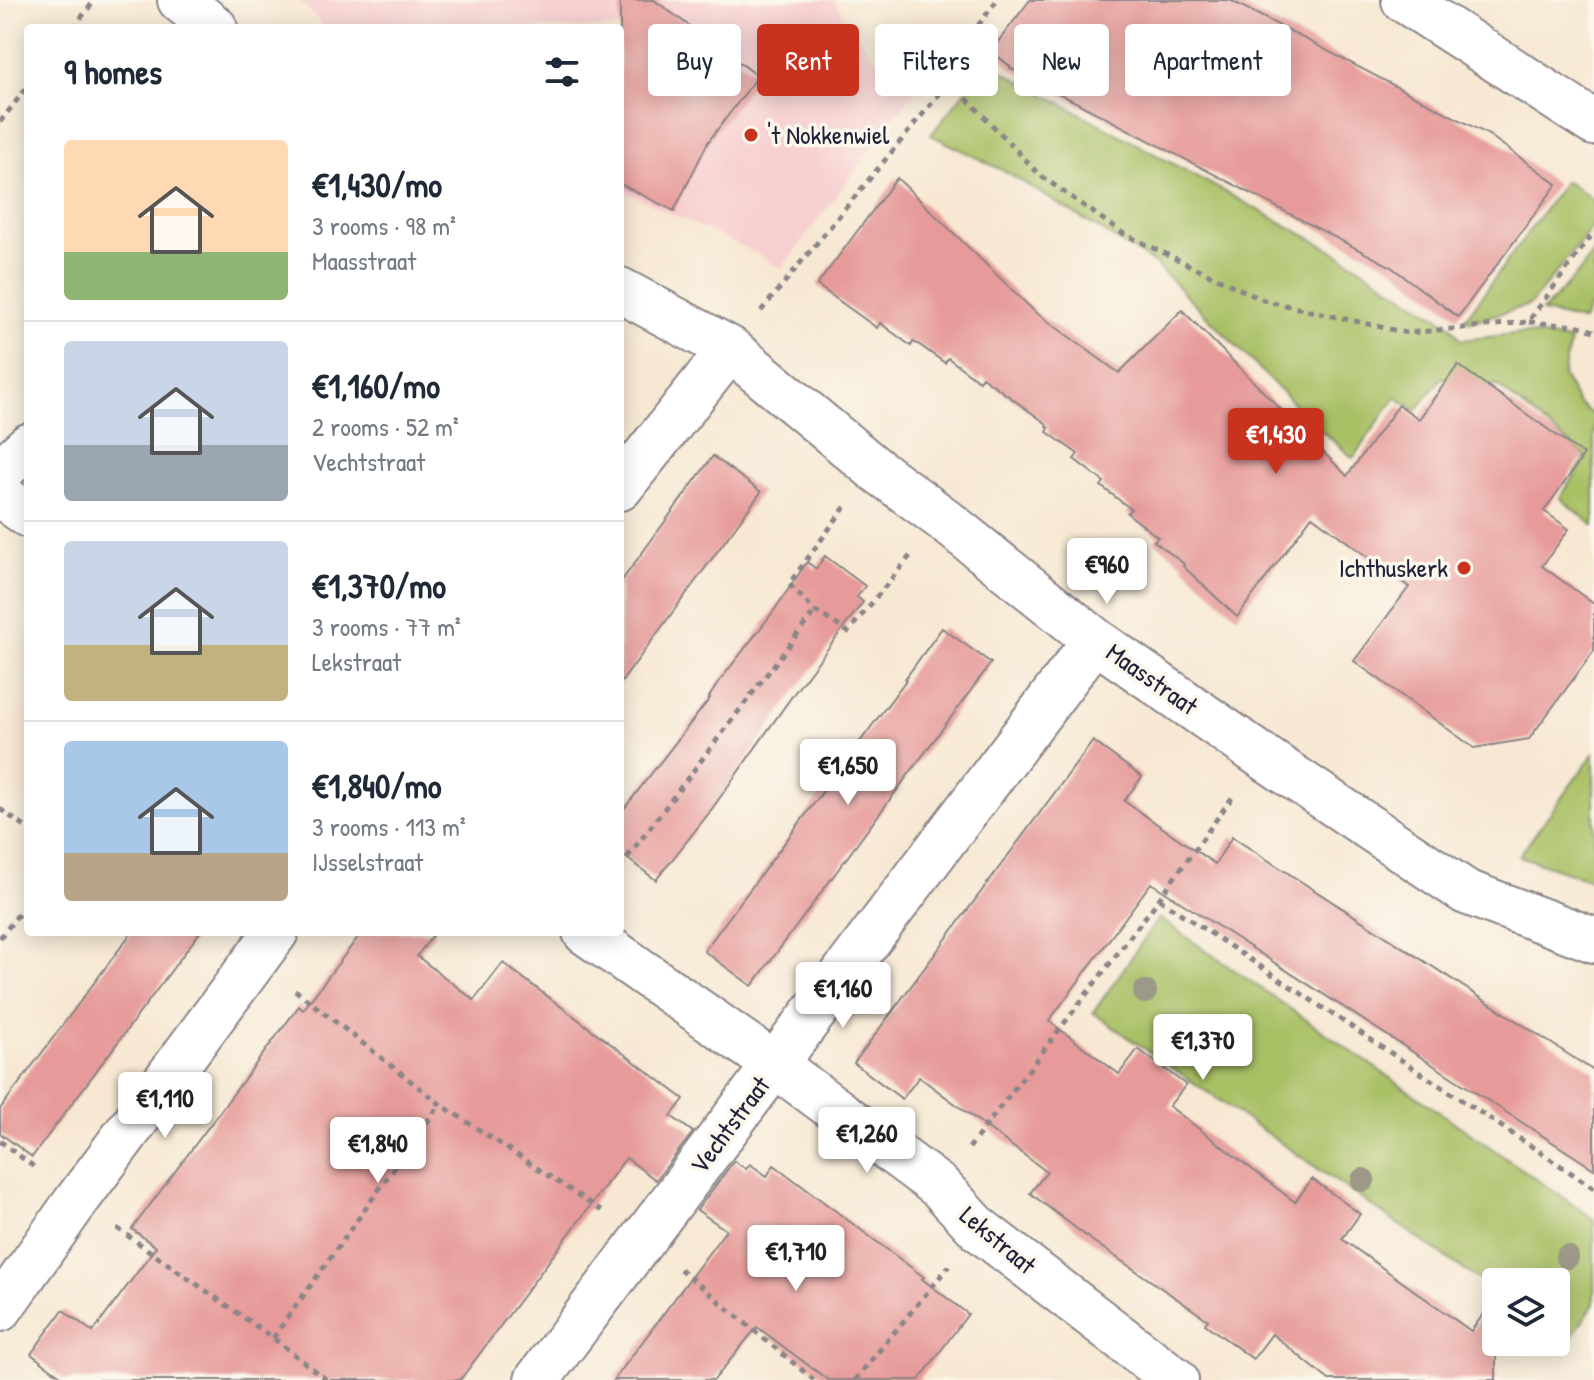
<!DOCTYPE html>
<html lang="en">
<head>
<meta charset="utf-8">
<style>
  :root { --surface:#fff; --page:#f6f6f7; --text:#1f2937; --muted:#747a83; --line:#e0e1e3; --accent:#c8321e }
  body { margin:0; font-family:"Patrick Hand",sans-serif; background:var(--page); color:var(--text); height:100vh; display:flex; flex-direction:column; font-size:30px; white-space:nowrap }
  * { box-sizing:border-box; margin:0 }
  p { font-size:26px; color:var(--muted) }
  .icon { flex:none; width:44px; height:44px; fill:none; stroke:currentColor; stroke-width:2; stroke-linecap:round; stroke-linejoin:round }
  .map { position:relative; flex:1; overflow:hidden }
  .panel { position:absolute; left:24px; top:24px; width:600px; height:912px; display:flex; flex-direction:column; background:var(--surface); border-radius:8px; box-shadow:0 4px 20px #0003 }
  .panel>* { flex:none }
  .banner { position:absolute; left:648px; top:24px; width:760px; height:72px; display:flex; gap:16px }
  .tools { position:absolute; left:1482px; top:1268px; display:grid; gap:16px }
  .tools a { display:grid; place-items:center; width:88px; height:88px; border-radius:8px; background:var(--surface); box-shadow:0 4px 20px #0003; font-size:40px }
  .price { position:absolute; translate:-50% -68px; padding:0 18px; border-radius:8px; background:#fff; color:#222; font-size:26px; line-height:52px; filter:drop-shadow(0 2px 4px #0008) }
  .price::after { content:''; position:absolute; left:50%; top:48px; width:24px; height:18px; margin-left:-12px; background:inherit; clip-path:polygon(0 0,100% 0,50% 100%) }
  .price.on { background:var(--accent); color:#fff }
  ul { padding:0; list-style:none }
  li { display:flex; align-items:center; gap:24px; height:200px; padding:0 40px }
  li+li { border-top:2px solid var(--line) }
  li span { display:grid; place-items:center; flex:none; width:224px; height:160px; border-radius:8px; color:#555 }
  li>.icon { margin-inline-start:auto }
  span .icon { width:96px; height:96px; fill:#fffc; stroke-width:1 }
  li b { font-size:34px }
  h2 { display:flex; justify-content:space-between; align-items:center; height:96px; padding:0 40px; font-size:34px }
  .chip { padding:0 28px; border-radius:8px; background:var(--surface); box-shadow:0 4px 20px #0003; font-size:28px; line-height:72px }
  .chip.on { background:var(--accent); color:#fff }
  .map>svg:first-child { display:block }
  .built { fill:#f7cfd0 }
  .green { fill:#a9c065; stroke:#667150; stroke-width:2 }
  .building { fill:#e69a99 }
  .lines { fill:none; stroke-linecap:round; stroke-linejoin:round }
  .minor-casing { stroke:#8c8587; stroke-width:48 }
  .path { stroke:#8c8587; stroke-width:5; stroke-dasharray:6 6; stroke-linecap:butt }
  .minor { stroke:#fff; stroke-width:44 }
  .tree { fill:#9c9988 }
  .poi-dot { fill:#c8321e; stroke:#fbf7ec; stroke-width:3 }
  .labels { text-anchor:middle; stroke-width:7; stroke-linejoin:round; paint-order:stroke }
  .poi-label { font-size:26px; fill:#22223b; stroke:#fbf7ec; text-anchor:start }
  .street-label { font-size:26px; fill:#22223b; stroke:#fbf7ec }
</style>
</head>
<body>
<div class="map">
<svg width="1594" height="1380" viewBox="0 0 1594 1380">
  <rect width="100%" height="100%" fill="#fbf7ec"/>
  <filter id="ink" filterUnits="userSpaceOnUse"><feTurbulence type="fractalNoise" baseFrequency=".0125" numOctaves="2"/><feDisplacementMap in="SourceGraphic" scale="16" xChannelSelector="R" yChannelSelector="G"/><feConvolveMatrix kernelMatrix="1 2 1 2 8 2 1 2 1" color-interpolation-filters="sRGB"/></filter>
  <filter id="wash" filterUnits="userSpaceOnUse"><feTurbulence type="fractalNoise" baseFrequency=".006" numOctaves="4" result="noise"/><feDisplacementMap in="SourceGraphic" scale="32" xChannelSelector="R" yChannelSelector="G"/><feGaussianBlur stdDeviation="1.8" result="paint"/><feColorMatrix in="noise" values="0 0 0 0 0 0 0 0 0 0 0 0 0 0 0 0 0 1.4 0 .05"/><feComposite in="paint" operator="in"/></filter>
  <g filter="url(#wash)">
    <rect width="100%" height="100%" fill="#f7e8d3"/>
    <path class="built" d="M299 0H833L875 59 923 80 781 269 758 254 620 190V28H326Z"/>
    <path class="green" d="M987 63 1334 251 1450 325 1461 340 1523 333 1570 340 1563 376 1578 403 1594 416V526L1560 498 1586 457 1495 384 1480 403 1442 377 1416 411 1396 397 1353 458 1313 423 1154 263 1008 173 931 135Z
      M1565 181 1594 200V225L1530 305 1470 322 1466 318Z
      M1594 252V306L1589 308 1583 321 1542 312 1579 272Z
      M1594 753V881L1519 856Z
      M1159 918 1594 1219V1304L1568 1342 1556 1333V1282H1496V1292L1093 1013Z"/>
    <g id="blocks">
      <path class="building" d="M620 0H654L758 76 708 142 674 211 620 184Z
        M1030 0H1230L1489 135 1557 184 1458 317 1390 266 1010 68V66L991 51Z
        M897 178 1035 312 1119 373 1182 310 1347 476 1399 405 1419 419 1458 365 1584 455 1544 511 1569 529 1542 566 1594 604V651L1529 739 1474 748 1354 661 1409 587 1312 516 1237 617 1183 566 1184 564 1154 541 1158 537 1127 513 1131 509 1101 486 1104 482 1074 459 1078 454 1047 432 1049 428 1046 426 1047 424 982 377 979 381 948 358 945 363 918 344 913 342 911 346 880 323 877 328 817 285Z
        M713 456 761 492 620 684V583Z
        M825 556 865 586 857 597 863 602 795 692 709 813 656 880 620 853V814L710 698 709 697 718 683 773 612 807 562 816 569Z
        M942 628 991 663 752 986 704 951 906 680 905 679Z
        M1093 741 1142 777 1124 801 1215 864 1232 837 1594 1071V1169L1151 883 1049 1021 1119 1074 1138 1049 1186 1085 1169 1106 1295 1202 1312 1179 1360 1214 1342 1239 1471 1331 1496 1297V1380H1329L1272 1334 1253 1359 1205 1324 1208 1320 1094 1242 1030 1193 1047 1172 919 1077 902 1099 854 1063Z
        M132 932H200L32 1157 0 1133V1109Z
        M362 932H435L417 956 474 1000 503 963 684 1099 671 1116 693 1132 656 1180 626 1158 460 1380H66L31 1354 63 1310 93 1332 156 1247 132 1229 299 1006 303 1010Z
        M734 1161 746 1169 750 1164 767 1176 774 1165 924 1277 922 1279 968 1314 919 1380H828L757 1327 714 1380H614L726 1230 697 1210Z"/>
    </g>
  </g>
  <g filter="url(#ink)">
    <use href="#blocks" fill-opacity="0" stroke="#8c8587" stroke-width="2"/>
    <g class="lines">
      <defs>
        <path id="minor" d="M180 0 215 28
          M1404 0 1594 123
          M620 290 730 349 874 468 942 518 1095 640 1262 756 1466 892 1594 940
          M0 472 28 446
          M620 488 730 349
          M0 495 28 515
          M585 932 774 1064 940 1187 979 1229 1176 1380
          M0 1309 77 1200 276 932
          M537 1380 1095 640"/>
      </defs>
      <use href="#minor" class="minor-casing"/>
      <path class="path" d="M73 28 95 0
        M950 81 1041 176 1124 234 1263 300 1407 333 1528 322 1594 232
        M0 122 28 86
        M761 311 950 81 974 31 997 0
        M1529 322 1579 326 1594 331
        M845 507 789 584 815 611 848 632 910 556
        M0 809 28 829
        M620 867 815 611
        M1159 899 1594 1188
        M0 938 28 902
        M295 990 440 1104 602 1211
        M0 1141 38 1170
        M969 1148 1159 899 1234 795
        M117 1228 273 1338 327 1380
        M680 1269 814 1380
        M273 1338 440 1104
        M855 1380 949 1266"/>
      <use href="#minor" class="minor"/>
    </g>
    <g class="tree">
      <circle cx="1145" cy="992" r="12"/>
      <circle cx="1363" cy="1180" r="12"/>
      <circle cx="1567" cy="1257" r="12"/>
    </g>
  </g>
  <g class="poi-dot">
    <circle cx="751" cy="135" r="8"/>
    <circle cx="1464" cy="568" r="8"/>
  </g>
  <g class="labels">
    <g class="poi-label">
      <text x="767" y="144">'t Nokkenwiel</text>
      <text x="1448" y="577" text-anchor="end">Ichthuskerk</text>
    </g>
    <g class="street-label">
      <text transform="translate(1152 679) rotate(35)" y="9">Maasstraat</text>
      <text transform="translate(730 1125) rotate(-53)" y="9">Vechtstraat</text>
      <text transform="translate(998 1240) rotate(40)" y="9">Lekstraat</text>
    </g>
  </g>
</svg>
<div class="tools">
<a><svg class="icon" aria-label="layers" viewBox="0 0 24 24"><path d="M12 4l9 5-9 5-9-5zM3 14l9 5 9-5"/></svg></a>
</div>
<b class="price on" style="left:1276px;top:476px">€1,430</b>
<b class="price" style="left:1107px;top:606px">€960</b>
<b class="price" style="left:848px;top:807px">€1,650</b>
<b class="price" style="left:843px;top:1030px">€1,160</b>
<b class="price" style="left:1203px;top:1082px">€1,370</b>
<b class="price" style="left:165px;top:1140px">€1,110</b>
<b class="price" style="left:867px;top:1175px">€1,260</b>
<b class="price" style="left:378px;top:1185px">€1,840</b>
<b class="price" style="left:796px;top:1293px">€1,710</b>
<div class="banner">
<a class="chip">Buy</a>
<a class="chip on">Rent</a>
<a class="chip">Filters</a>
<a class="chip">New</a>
<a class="chip">Apartment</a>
</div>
<section class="panel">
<h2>9 homes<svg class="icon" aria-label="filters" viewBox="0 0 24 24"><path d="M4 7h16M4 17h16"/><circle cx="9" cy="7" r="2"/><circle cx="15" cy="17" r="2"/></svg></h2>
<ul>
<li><span style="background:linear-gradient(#ffd9b3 70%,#8fb573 0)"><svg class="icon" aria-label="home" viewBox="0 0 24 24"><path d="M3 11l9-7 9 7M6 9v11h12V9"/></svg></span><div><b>€1,430/mo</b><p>3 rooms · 98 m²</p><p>Maasstraat</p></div></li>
<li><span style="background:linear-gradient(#c9d6e8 65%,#9aa5b1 0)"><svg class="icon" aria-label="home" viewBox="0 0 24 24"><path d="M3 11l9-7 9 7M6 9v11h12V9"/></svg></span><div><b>€1,160/mo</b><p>2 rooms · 52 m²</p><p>Vechtstraat</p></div></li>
<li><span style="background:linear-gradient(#c9d6e8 65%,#c2b280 0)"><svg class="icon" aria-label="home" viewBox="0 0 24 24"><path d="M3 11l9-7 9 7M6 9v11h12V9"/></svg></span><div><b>€1,370/mo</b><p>3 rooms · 77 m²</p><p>Lekstraat</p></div></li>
<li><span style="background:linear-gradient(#a9c7e8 70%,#b9a48a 0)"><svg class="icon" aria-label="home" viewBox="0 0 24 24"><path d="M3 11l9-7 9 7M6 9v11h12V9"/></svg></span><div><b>€1,840/mo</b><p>3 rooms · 113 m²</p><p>IJsselstraat</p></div></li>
</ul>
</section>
</div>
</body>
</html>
